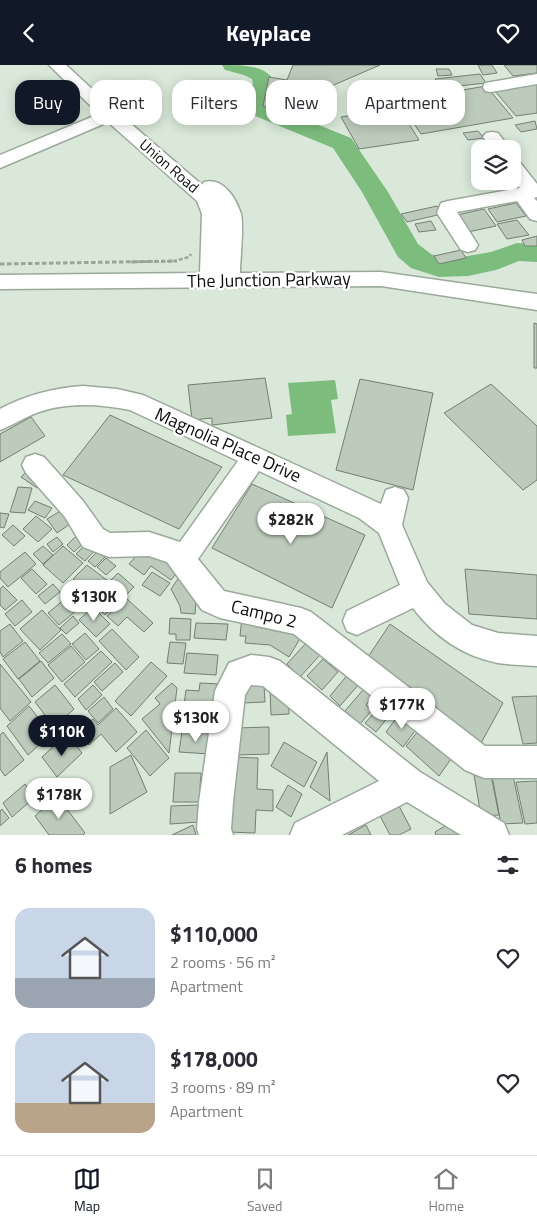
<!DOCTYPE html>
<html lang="en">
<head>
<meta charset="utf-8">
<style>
  :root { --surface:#fff; --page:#f7f7f7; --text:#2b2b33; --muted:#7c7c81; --line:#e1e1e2; --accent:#111827 }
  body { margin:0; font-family:"Titillium Web",sans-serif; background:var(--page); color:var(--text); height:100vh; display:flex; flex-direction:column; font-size:19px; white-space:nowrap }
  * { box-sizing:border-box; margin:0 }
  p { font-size:16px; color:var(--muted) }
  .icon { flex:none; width:28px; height:28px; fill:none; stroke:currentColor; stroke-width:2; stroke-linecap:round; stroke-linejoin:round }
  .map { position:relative; height:770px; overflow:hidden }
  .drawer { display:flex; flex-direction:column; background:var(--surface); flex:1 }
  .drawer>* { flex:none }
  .guide { position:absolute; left:15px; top:15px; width:508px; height:45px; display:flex; gap:10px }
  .fabs { position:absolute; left:471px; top:75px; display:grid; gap:10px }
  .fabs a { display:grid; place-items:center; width:50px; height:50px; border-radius:10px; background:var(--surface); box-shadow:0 2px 12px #0003; font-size:25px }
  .price { position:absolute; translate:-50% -42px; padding:0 11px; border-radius:18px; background:#fff; color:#222; font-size:16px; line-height:32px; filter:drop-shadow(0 1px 2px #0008) }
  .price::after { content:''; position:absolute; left:50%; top:30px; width:15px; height:11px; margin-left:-8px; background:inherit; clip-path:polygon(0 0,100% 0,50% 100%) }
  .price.on { background:var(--accent); color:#fff }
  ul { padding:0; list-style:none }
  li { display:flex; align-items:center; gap:15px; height:125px; padding:0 15px }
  li span { display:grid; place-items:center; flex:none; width:140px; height:100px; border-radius:15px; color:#555 }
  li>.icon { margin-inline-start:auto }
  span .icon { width:60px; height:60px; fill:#fffc; stroke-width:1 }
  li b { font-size:21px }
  h2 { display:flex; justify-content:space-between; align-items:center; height:60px; padding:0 15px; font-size:21px }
  .chip { padding:0 18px; border-radius:15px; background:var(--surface); box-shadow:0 2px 12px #0003; font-size:18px; line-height:45px }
  .chip.on { background:var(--accent); color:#fff }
  header { display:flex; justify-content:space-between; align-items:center; height:65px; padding:0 15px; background:var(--accent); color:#fff; font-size:22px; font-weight:700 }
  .menu { display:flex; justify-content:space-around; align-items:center; height:70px; border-top:1px solid var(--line); background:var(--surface); font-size:14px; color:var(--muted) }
  .menu a { display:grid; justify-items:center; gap:2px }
  .menu .on { color:var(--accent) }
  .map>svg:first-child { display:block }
  .water { fill:#7cbc7d }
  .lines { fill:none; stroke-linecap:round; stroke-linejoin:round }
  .river { fill:#7cbc7d; fill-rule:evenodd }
  .building { fill:#bccbbb; stroke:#728072 }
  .minor-casing { stroke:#9aa99a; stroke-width:3 }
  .path-far1 { stroke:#99a598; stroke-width:2.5; stroke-dasharray:4 2; stroke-linecap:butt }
  .path { stroke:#99a598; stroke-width:3; stroke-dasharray:4.5 2.5; stroke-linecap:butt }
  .minor { fill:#fff; fill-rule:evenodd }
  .labels { text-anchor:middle; stroke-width:5; stroke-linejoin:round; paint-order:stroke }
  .far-street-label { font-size:15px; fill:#090e09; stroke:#fff }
  .street-label { font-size:18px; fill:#090e09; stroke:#fff }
</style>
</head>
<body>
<header><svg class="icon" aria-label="back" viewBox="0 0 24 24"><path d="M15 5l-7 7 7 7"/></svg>Keyplace<svg class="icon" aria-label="heart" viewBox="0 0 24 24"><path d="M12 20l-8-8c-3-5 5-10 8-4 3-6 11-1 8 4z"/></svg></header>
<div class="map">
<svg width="537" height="770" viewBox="0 0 537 770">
  <rect width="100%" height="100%" fill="#d9e8d8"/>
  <path class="water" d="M335 315 338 334 331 335 336 368 288 371 286 350 292 349 288 318Z"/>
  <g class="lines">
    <path class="river" d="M222 0C243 0 269 0 275 19L265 36 266 39 351 73 388 127 418 179 431 189 440 192 468 191 491 187 517 178 537 179V197L519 196 496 205 468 211 439 212 411 203 398 192 362 127 333 83 248 48 243 36 253 19 252 14 244 10 225 5Z"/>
  </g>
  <path class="building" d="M293 0H380L276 45 263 41 269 12 287 15Z
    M478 0H492L497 8 483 10Z
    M504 0H537V8L513 11Z
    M436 4H449L452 10 438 11Z
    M480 9 486 18 440 23 435 14Z
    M537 19V48L516 51 495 26Z
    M486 21 513 53 421 69 398 36Z
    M399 43 419 75 359 84 341 52Z
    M535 56 537 64 521 67 515 60Z
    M478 66 484 73 468 75 463 68Z
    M491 78 496 84H480V87L474 81Z
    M516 138 526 151 497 157 488 144Z
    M437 141 442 149 407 157 401 149Z
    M484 144 496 161 468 167 457 150Z
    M517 155 529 170 507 174 497 159Z
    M431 156 436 165 419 167 415 159Z
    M537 171V181H525L522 175Z
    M461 185 466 193 439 199 434 191Z
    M534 258 537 259V303H534Z
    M265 313 272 353 212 360V353L192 355 188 320Z
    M360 314 433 328 413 425 336 405Z
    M491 319 537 361V415L523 425 444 348Z
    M110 350 222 402 179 464 63 410Z
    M31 352 45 371 0 397V369Z
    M28 405 44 416 37 423 21 412Z
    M252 419 365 470 332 543 212 483Z
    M18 422 32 423 25 448 10 447Z
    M35 436 52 443 45 453 28 445Z
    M67 442 76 455 57 468 47 454Z
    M0 448 9 449 4 463 0 462Z
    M36 451 52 464 38 477 23 464Z
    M13 460 25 471 14 481 2 470Z
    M80 467 88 474 74 487 67 480Z
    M57 472 63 479 53 487 47 479Z
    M91 474 99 481 85 496 76 489Z
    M146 480 180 504 171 515 151 501 144 510 129 499Z
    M43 481 53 490 43 499 33 489Z
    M63 481 83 498 63 518 43 500Z
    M98 486 105 492 95 502 88 496Z
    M25 487 36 499 8 522 0 513V507Z
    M106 493 116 501 106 510 97 502Z
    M87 500 108 516 93 531 73 514Z
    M32 504 47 519 36 529 21 513Z
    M465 504 537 510V554L469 549Z
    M152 507 170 518 160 531 142 520Z
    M118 508 134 522 126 530 110 516Z
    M182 508 196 533 195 549 181 548 180 541 171 524Z
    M109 518 124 532 105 550 90 536Z
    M53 519 60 527 45 539 38 531Z
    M3 521 17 535 5 545 0 540V524Z
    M126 533 153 558 144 567 127 552 118 561 107 551Z
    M65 534 76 546 59 560 48 548Z
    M22 535 32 547 15 561 5 549Z
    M93 542 110 559 96 572 79 555Z
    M42 545 61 565 40 585 20 564Z
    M73 551 79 558 66 569 60 563Z
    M242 552 304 567 289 592 270 580 245 578 246 571H240Z
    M170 553 191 554 190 575H176V569H169Z
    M196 558 228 559 226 575 194 573Z
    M10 559 23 576 3 592 0 587V566Z
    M390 559 503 638 481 678 366 595Z
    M112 564 139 592 126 605 99 576Z
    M85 568 99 584 86 595 72 579Z
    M62 569 71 579 48 598 39 588Z
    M25 577 40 596 18 614 3 594Z
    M170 577 186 578 183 599 167 598Z
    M306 578 320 590 300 612 287 599Z
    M71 581 85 597 62 617 48 600Z
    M101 586 112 597 75 632 64 619Z
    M187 588 218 590 216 610 184 608Z
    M323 594 338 607 322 625 307 611Z
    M41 596 54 613 32 632 19 614Z
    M151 597 167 611 131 651 115 636Z
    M115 598 123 607 102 626 94 617Z
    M0 599 31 637 10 656 0 643Z
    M349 608 360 618 340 641 330 631Z
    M172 618 177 623 169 688 142 654 160 639 155 633Z
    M200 618 221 619 217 657 182 654 186 625 199 626Z
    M368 619 377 627 366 640 372 645 360 659 345 646Z
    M55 620 74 644 54 662 35 637Z
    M93 620 102 630 86 645 78 634Z
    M241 620H264L265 637 242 638Z
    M270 624H288L289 649 271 650Z
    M380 626 397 641 376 667 365 658 376 646 369 639Z
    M537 631V678L523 679 512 632Z
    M104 632 113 644 98 658 88 646Z
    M29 641 51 669 28 690 7 661Z
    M116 643 137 667 116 687 101 669 89 680 78 667 93 654 98 660Z
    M400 648 417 663 403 682 386 667Z
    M269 662V689L237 690 236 663Z
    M146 665 169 693 150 711 127 683Z
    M419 665 451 694 439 711 406 681Z
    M3 667 24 695 5 711 0 704V670Z
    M182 667 212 668 210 689 179 687Z
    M72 675 82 688 57 712 42 692 56 679 61 685Z
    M284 677 317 697 304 722 271 701Z
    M327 687 330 736 310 722Z
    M131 690 147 727 110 749V702Z
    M231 692 258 693 257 724 273 725V746L256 745 255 768 227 767Z
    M175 708H201L199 737H173Z
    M474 710H491L499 750 481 751Z
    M492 711H513L523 758 501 759Z
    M537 716V758L525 759 516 717Z
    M25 719 34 733 12 752 3 738Z
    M288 720 302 729 291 752 276 742Z
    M57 731 85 768 83 770H49L35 751Z
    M397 737 411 764 399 770H390L378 747Z
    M199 740V757L170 759 171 741Z
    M2 744 9 753 0 761V746Z
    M453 756 461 770H436L435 767Z
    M193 760 196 770H172Z
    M366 760 371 770H348Z"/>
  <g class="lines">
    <defs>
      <path id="minor" d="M49 0H66L116 46 202 120 204 117C223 112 236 133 241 149 244 163 240 193 240 208L381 207 537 229V245L381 221 0 224V210L200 208 202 149 197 136 108 57 0 103V90L99 49Z
        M537 9V19L491 27 485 26 483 22 485 18 491 17Z
        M492 67 498 68 510 84H492L483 72 486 68Z
        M512 94 518 95 537 119V132L534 133 537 136V156L530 154 517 136 457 147 478 180 475 185 468 187 461 185 437 148 441 138 448 136 520 123 512 112Z
        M83 321 117 324 143 330 381 439 386 425 395 422 404 425 408 433 402 460 427 517 445 539 472 560 498 568 537 571V601C524 600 511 600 498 598 463 591 434 571 413 543L357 570 347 566 343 556 347 546 400 520 379 468 359 453 259 406 198 494 224 526 301 543 311 547 485 681H537V713H484L465 705 294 569 220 553 202 545 167 497 149 491 109 492 83 482 65 452 26 408 22 400 26 392 35 389 44 392 83 436 103 464 110 468 149 467 180 477 238 396 130 345C100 339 68 337 39 347 25 352 13 360 0 365V344C26 330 54 323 83 321Z
        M251 590 269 592 280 596 420 707 504 758 509 770H461L407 737 342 770H290L295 758 379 716 263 621 251 620 245 630 233 737 231 764 233 770H199L197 764 199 737 215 626 229 598Z"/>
    </defs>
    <use href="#minor" class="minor-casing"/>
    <path class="path-far1" d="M131 197 175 196 189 192 191 189"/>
    <path class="path" d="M0 199 177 196"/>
    <use href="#minor" class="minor"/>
  </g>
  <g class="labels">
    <g class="far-street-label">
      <text transform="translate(169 101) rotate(41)" y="5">Union Road</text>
    </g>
    <g class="street-label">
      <text transform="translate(269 215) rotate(-1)" y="6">The Junction Parkway</text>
      <text transform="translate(228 380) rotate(24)" y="6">Magnolia Place Drive</text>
      <text transform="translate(264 549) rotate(14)" y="6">Campo 2</text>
    </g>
  </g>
</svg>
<div class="fabs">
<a><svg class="icon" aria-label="layers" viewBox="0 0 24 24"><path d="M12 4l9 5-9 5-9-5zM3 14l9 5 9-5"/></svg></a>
</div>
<b class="price" style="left:291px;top:480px">$282K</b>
<b class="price" style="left:94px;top:557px">$130K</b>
<b class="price" style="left:402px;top:665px">$177K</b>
<b class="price" style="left:196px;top:678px">$130K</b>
<b class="price on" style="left:62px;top:692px">$110K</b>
<b class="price" style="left:59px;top:755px">$178K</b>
<div class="guide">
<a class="chip on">Buy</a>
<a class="chip">Rent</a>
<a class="chip">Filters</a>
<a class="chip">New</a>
<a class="chip">Apartment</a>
</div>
</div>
<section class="drawer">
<h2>6 homes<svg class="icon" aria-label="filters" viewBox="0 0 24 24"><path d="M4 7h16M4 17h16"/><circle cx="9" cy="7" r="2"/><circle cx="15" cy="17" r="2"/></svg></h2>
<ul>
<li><span style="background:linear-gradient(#c9d6e8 70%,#9aa5b1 0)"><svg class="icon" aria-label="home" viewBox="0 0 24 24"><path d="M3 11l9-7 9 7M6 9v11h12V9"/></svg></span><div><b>$110,000</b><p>2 rooms · 56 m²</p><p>Apartment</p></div><svg class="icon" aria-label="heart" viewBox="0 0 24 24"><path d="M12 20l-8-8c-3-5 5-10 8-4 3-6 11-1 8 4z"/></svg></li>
<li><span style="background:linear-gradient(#c9d6e8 70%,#b9a48a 0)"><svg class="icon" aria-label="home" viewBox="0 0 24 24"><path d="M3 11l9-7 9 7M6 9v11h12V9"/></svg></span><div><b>$178,000</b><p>3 rooms · 89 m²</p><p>Apartment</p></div><svg class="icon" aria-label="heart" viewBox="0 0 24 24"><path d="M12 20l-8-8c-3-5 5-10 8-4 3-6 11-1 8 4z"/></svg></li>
</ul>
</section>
<nav class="menu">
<a class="on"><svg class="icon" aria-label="map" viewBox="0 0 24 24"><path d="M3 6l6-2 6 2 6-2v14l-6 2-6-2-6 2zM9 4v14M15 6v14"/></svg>Map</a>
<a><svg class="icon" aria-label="saved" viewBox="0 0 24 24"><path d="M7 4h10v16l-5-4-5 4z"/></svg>Saved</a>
<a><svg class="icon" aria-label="home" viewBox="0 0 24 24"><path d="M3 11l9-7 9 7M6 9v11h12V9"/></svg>Home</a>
</nav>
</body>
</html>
